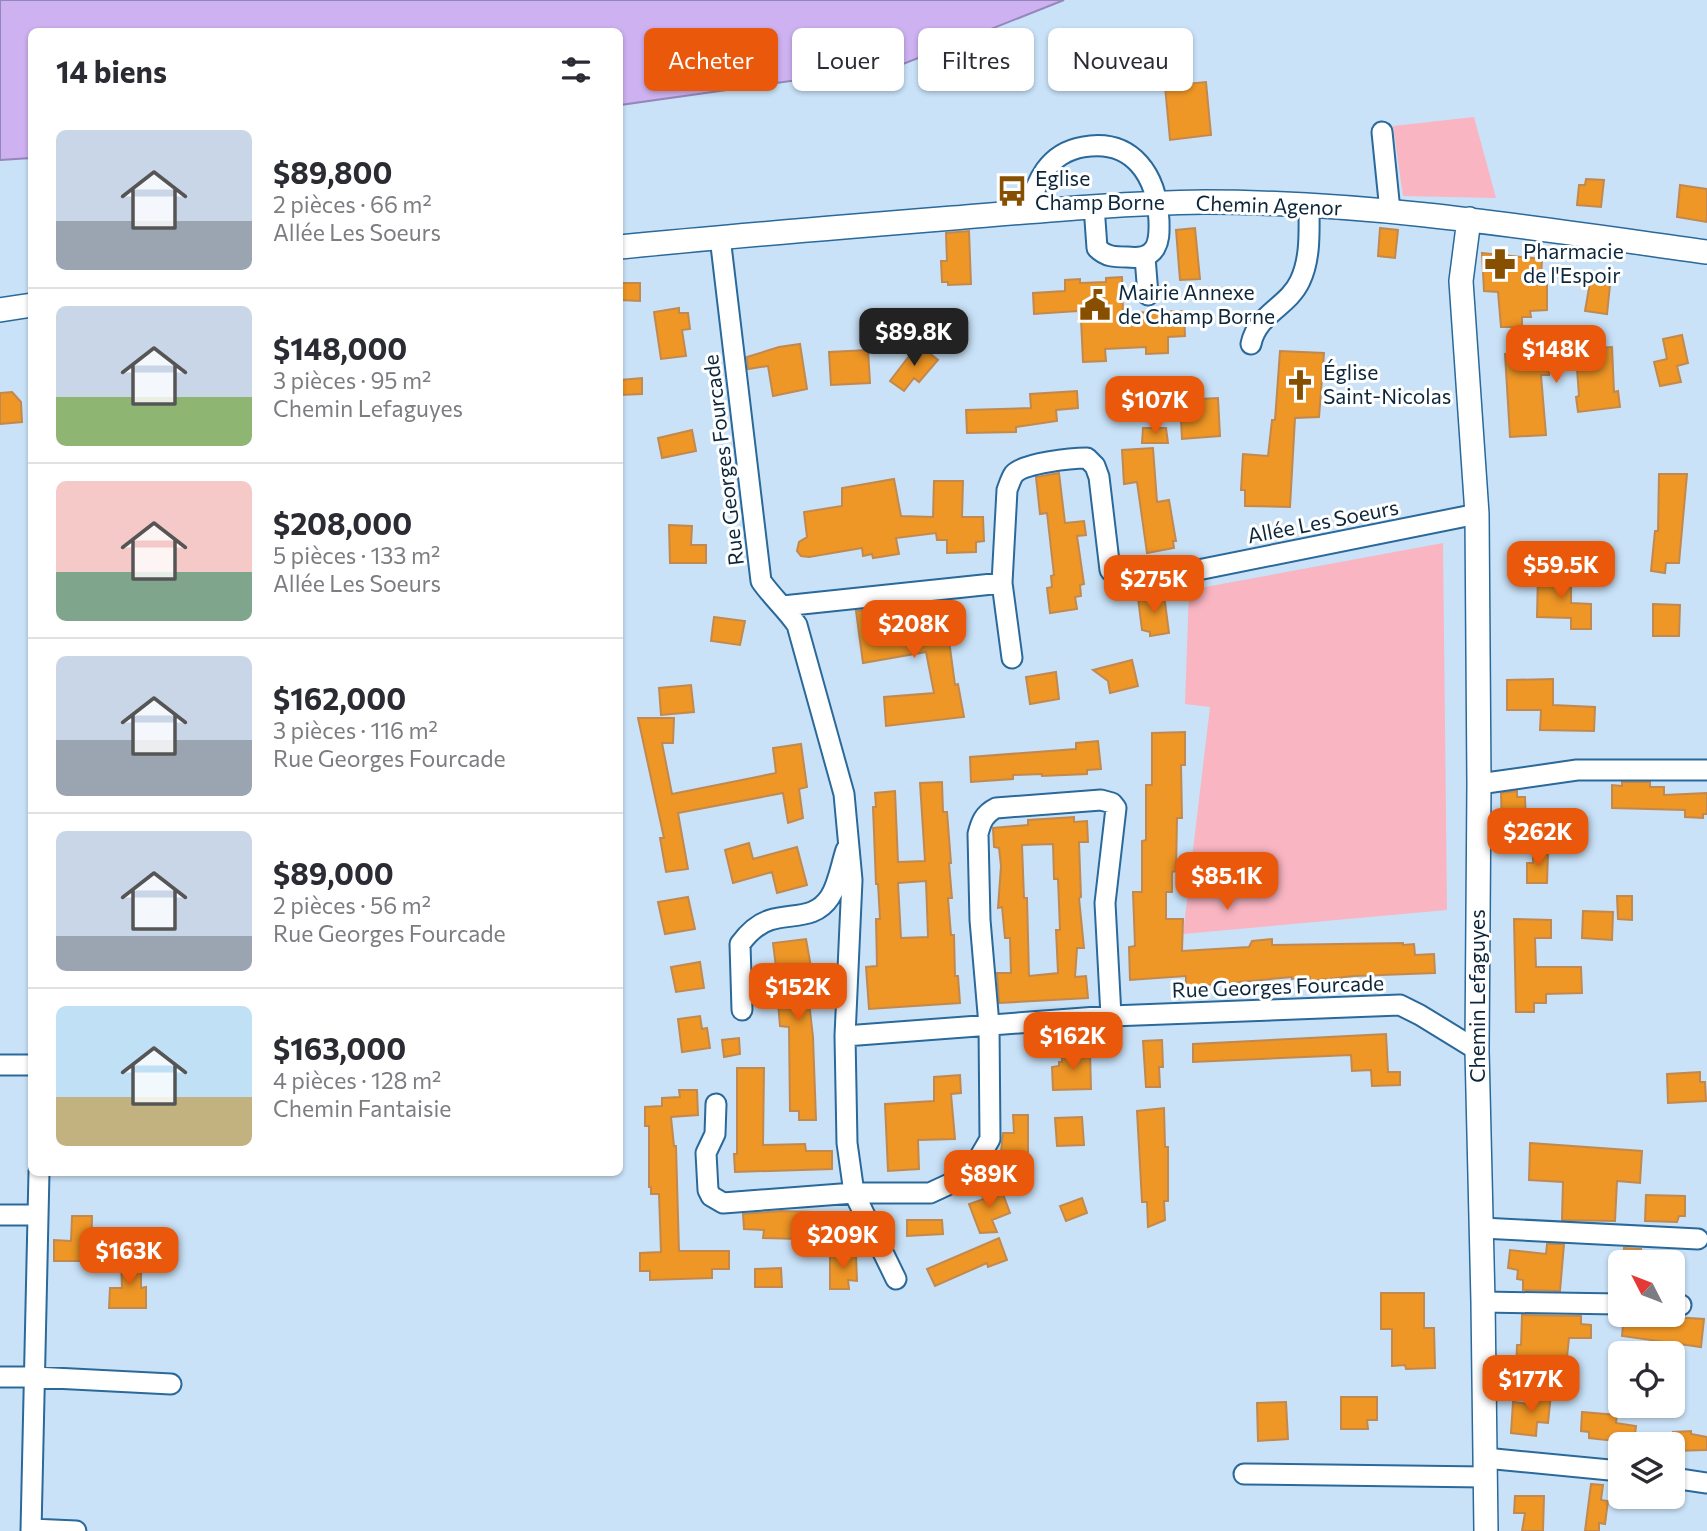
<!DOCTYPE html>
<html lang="fr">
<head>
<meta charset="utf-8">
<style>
  :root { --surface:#fff; --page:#f7f7f7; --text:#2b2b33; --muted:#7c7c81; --line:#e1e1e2; --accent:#ea580c }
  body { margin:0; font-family:Commissioner,sans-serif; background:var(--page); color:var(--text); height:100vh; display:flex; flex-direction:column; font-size:26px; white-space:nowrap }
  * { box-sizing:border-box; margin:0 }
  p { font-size:23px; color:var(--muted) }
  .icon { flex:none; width:38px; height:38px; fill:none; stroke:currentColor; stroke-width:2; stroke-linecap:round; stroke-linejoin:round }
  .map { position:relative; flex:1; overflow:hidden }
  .panel { position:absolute; left:28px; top:28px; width:595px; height:1148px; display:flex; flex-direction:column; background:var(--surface); border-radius:10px; box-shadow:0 2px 5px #0004 }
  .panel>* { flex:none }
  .top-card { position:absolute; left:644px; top:28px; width:665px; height:63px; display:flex; gap:14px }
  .needle { width:46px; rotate:312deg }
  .buttons { position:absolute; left:1608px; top:1250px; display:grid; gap:14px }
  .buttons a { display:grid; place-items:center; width:77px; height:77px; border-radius:10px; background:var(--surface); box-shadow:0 2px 5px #0004; font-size:35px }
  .price { position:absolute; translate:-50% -60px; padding:0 16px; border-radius:14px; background:var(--accent); color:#fff; font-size:23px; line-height:46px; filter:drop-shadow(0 2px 4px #0008) }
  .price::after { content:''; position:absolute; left:50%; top:42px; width:21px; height:16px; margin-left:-10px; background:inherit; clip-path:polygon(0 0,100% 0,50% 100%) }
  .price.active { background:#222; color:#fff }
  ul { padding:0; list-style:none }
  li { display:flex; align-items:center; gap:21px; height:175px; padding:0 28px }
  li+li { border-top:2px solid var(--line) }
  li span { display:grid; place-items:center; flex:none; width:196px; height:140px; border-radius:10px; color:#555 }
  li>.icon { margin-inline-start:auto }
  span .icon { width:84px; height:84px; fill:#fffc; stroke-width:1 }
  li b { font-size:30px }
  h2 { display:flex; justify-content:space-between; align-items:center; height:84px; padding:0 28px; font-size:30px }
  .tag { padding:0 24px; border-radius:10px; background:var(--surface); box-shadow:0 2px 5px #0004; font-size:24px; line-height:63px }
  .tag.active { background:var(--accent); color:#fff }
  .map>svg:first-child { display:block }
  .green { fill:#f9b5c2 }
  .water { fill:#ceb1f0; stroke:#9487ba; stroke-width:2 }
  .building { fill:#ee9626; stroke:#c1894f; stroke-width:2; fill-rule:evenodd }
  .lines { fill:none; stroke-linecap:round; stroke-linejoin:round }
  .minor-casing { stroke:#2a699a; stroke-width:23 }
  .major-casing { stroke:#2a699a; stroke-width:26 }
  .minor { stroke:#fff; stroke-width:19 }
  .major { stroke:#fff; stroke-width:23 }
  .labels { text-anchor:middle; stroke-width:6; stroke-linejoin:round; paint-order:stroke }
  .poi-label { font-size:21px; fill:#0c263b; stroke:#fff; text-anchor:start }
  .street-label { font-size:21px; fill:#0c263b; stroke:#fff }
</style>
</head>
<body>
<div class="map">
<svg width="1707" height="1531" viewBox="0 0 1707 1531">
  <rect width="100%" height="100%" fill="#c9e2f8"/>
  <path class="green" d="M1474 117 1496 198 1403 196 1393 126Z
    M1443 543 1447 910 1183 934 1210 707 1185 704 1189 590Z"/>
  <path class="water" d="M0 0H1064L898 66 620 105V32H32L31 158 0 160Z"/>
  <path class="building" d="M1206 82 1211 135 1170 140 1165 86Z
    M1586 179 1604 180 1601 207 1577 205 1579 185H1585Z
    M1680 185 1707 189V222L1677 217Z
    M1195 228 1200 279 1180 280 1176 230Z
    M1380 228 1398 230 1395 258 1378 256Z
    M969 231 971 284 948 285V282H942L941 261H947L946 233Z
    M1482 253 1542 259 1541 279 1547 280V310L1530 311 1531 317H1522V327H1501L1498 292 1484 291Z
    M1122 277 1123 313 1184 311 1185 336 1168 337V353L1146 354V347L1105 349 1106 361 1083 362 1081 319H1078V311L1034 314 1033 293 1065 291V280L1080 279V283L1106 282V278Z
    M1590 282 1610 285 1607 314 1585 311Z
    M620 283H640V301L620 300Z
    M679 308V313H688L690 329 682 330 686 356 661 359 654 312Z
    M1682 335 1688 363 1677 366 1681 382 1660 386 1654 362 1667 359 1663 339Z
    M800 344 807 389 773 396 768 366 748 369 747 357 779 347Z
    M916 347 923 348 938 360 919 382 914 378 904 391 890 381Z
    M1612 347 1614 392 1618 391 1620 407 1578 412 1576 397 1579 396 1577 369 1549 371V375H1541L1546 435 1510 437 1505 354Z
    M868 350 870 383 831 385 829 352Z
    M1280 351 1324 353 1319 417 1295 418 1290 507 1245 506V490H1241L1243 454 1268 456 1272 420H1275Z
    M642 378V394L620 395V380Z
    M1142 387 1143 411 1110 413 1109 388Z
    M1077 391 1078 408 1056 410 1057 421 1016 427V432L967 433 966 410 1031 408 1030 394Z
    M12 392 21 402 22 422 0 424V393Z
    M1218 398 1220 436 1182 439 1180 400Z
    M1143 428H1166L1168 443H1142Z
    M692 430 696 451 662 458 658 438Z
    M1153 448 1157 502 1169 500 1176 541H1173L1174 548 1147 553 1137 482 1124 484 1122 450Z
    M1059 473 1065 523 1084 521 1086 535 1077 536 1084 584 1080 585 1081 596 1075 597 1077 609 1050 613 1047 588 1052 587 1051 576 1054 575 1047 513 1040 514 1036 477Z
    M1659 474H1687L1679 563H1666L1665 573 1651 571 1655 531H1658Z
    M894 479 901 516 933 517 934 481H963L962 517H983L984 541 976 542V552L947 553V540H937L936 533 896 538 899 554 873 558 872 554 863 556 862 548 809 557 801 556 797 551 799 542 807 537 804 512 842 506V488Z
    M669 525 692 526 691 545H706V563H670Z
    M1538 574H1571V603L1591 604V629H1571V618L1537 617Z
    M1164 595 1169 633 1150 636V632L1142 630 1138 598Z
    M1653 604 1680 605 1679 636H1653Z
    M901 606 904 618 957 609 962 630 948 633 955 685 958 684 964 717 886 726 884 697 934 693 926 652 863 663 856 611Z
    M714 617 745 621 740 645 711 641Z
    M1132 660 1138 686 1110 693 1108 681 1093 670Z
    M1056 672 1059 699 1030 704 1026 677Z
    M1553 679V705L1595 707 1594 731 1540 730 1541 710H1507V680Z
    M691 685 694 712 661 715 659 688Z
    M638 718H674L673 743H662L672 794 776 773 773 748 801 744 807 787 799 789 803 818 788 823 783 793 678 813 688 869 666 872 660 838H664Z
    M1185 732V765H1181L1182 818H1177L1176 871 1172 872V892H1166V919H1183L1182 951 1249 947 1252 941 1272 939V945L1403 943V945L1414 944 1415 955 1434 954 1435 973 1354 976 1310 981V977L1292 979V977L1186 987V976L1130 980 1129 947 1135 946 1133 892H1142V841L1146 840V785H1152V733Z
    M1098 741 1101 769 1087 770V774L1042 776V774L1013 775V779L971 782 970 757 1076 749V743Z
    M942 782 943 812H947L951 863H949L952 898H948L951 935H954L955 976H958L960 1003 869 1009 866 967 877 966 876 919H880L878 884H876L873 807H876L875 793 895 791 898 862 925 861 920 783ZM926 881 928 937 901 938 898 883Z
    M1622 782H1650V787H1664V795L1707 793V814H1703V818L1685 817V810L1612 808V785L1622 786Z
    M1517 791V797H1525L1526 826H1502L1501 793Z
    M1074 817V822L1087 821 1088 842H1079L1081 897 1079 898 1084 948H1077L1075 977 1086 976 1088 998 999 1003 997 973H1011L1010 938H1005L1002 907 998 908 1001 866 999 848 994 847 993 828 1028 825V820ZM1053 844 1054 879H1058L1060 930H1056L1058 973 1029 976 1027 898H1024L1022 845Z
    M749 843 753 859 797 847 807 885 777 893 772 872 733 883 725 850Z
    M1533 850 1548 851 1547 883H1527V863H1533Z
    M1617 896H1632V920L1618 919Z
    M688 897 695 929 665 934 658 902Z
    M1583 911 1613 912 1612 940 1582 938Z
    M1514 919 1551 920V938H1535L1536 967H1581L1582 993 1546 994V1003H1534V1012H1516Z
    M806 939 817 1001 809 1002 813 1037 816 1120H799V1111H790L789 1027 780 1026 778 1003H785L781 965 776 967 773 943Z
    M700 962 704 988 676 992 671 967Z
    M700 1016 702 1029 707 1028 710 1048 682 1052 678 1019Z
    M1386 1034 1388 1072H1400V1085L1372 1086 1371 1070 1352 1071 1351 1055 1193 1062V1044Z
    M739 1038 740 1054 724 1057 722 1040Z
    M1162 1040 1163 1067H1159L1160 1087H1146L1143 1041Z
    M1090 1052 1091 1089 1053 1090 1052 1067 1059 1066V1062H1062V1054Z
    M737 1068H764L763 1145 805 1144 806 1151H832V1169L735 1172 734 1154H737Z
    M1700 1072V1082H1705L1706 1101 1668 1103 1667 1074Z
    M960 1075 961 1093 951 1094 955 1139 918 1140 919 1169 888 1171 885 1104 934 1101V1077Z
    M679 1090H697L698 1115 671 1117 674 1146H676L679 1251H729V1269H712V1278L650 1280V1271H640V1253L661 1252 659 1194H651V1187H649V1126H645V1107L662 1106V1098L680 1097Z
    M1164 1108 1165 1147H1168V1201H1164L1165 1220 1148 1227 1147 1202H1142L1137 1111Z
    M1013 1115H1028V1168L1004 1169 1003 1160 1000 1161 1003 1133H1014Z
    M1082 1117 1084 1145 1057 1146 1055 1118Z
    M1530 1143 1642 1151 1640 1183 1617 1181 1615 1221 1562 1220 1563 1182 1529 1180Z
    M1000 1186 1010 1213 992 1220 997 1232 980 1233 969 1204 984 1199 981 1193Z
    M1646 1195 1685 1196V1216H1679L1677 1222 1645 1221Z
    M1082 1198 1087 1213 1066 1221 1060 1206Z
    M781 1211 843 1213 842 1240 763 1238 764 1230 744 1229 743 1214Z
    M72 1216H92L91 1261H54V1240L71 1241Z
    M907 1220H942L943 1234 907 1236Z
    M999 1238 1007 1260 988 1267 987 1263 935 1286 927 1269Z
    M1547 1244H1564L1560 1291 1523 1290V1280L1517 1279 1518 1270 1508 1268 1510 1250 1546 1254Z
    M1624 1248 1641 1249 1640 1262H1623Z
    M856 1255 857 1281 848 1280 849 1289H830V1256Z
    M141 1258V1288L146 1287V1308H109L110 1288H122L121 1259Z
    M781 1268 782 1287H755V1269Z
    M1381 1293H1424V1328H1434L1435 1368 1406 1369 1405 1365 1392 1366V1329H1381Z
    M1627 1314H1665L1673 1317 1704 1319 1701 1347 1622 1336 1624 1315Z
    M1522 1315 1581 1316V1324L1591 1325V1338H1569L1566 1367 1536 1364 1535 1375 1516 1374 1517 1345H1521Z
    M1537 1392 1551 1394 1548 1423 1537 1422 1536 1436 1511 1433 1513 1402 1535 1405Z
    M1341 1397H1377V1420H1367L1368 1429H1341Z
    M1286 1402 1288 1439 1258 1441 1257 1403Z
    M1582 1412 1617 1415 1616 1423 1636 1426 1634 1443 1589 1438V1432L1581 1431Z
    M1691 1431V1434L1707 1437V1450L1673 1451V1432Z
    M1591 1484 1603 1485 1601 1500 1608 1501 1605 1524 1599 1523V1531H1585Z
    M1515 1496H1544L1543 1531H1522L1525 1513H1514Z"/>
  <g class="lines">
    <defs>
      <path id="minor" d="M1382 132 1390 211
        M1028 212C1036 181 1048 153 1083 147 1133 138 1157 176 1159 221 1159 230 1160 239 1155 248 1149 258 1138 258 1127 257 1115 257 1106 257 1097 248L1094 206
        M720 237 761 581C772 597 786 609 797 625L844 794 852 880 845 1036 1111 1016 1400 1005 1420 1015 1477 1050
        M1145 257 1148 295
        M1251 344C1257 314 1288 307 1300 281 1311 258 1309 230 1309 206
        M783 606 1002 583
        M1012 658 1002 583 1007 490C1009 485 1011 478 1014 474 1024 463 1072 458 1087 458L1095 466 1099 477 1110 570 1123 583H1133L1477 514
        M1479 784 1577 770H1707
        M742 1010 740 944C748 933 757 924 770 920 792 913 815 920 830 897 838 885 841 865 846 850
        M845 1036 847 1143 854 1193 896 1279
        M0 1065H32
        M716 1104 715 1134 706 1153 708 1190 711 1196 723 1203 854 1193H930L969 1175 990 1139 989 1025 980 920 978 834C981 822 984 814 996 808L1101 800 1112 803 1116 808 1105 903 1111 1016
        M0 1215H37
        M1482 1228 1698 1239
        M1483 1302 1620 1304
        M1673 1305H1681
        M0 1377H34L171 1384
        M1485 1458 1620 1471
        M1244 1474 1485 1477
        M1673 1478 1707 1483
        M31 1529 76 1531
        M31 1531 39 1172"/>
      <path id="major" d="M1469 219 1461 281 1477 514 1479 784 1477 1050 1483 1302 1486 1531
        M620 247C731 236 842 227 953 218 1037 211 1121 203 1205 202 1374 202 1540 229 1707 252
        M0 310 32 305"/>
    </defs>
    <use href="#minor" class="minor-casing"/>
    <use href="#major" class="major-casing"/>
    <use href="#minor" class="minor"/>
    <use href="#major" class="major"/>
  </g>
  <defs>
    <symbol id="bus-bare" viewBox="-9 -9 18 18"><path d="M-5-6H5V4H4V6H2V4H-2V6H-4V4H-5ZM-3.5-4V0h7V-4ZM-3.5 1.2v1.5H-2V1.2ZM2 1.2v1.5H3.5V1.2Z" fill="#874f00" stroke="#fff" stroke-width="2.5" paint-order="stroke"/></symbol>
    <symbol id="pharmacy-bare" viewBox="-9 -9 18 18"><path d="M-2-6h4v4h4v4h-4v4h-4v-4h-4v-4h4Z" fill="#874f00" stroke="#fff" stroke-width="2.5" paint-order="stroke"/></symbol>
    <symbol id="civic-bare" viewBox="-9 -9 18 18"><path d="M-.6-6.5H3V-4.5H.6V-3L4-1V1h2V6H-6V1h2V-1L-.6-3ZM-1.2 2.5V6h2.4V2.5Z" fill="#874f00" stroke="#fff" stroke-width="2.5" paint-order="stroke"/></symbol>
    <symbol id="church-bare" viewBox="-9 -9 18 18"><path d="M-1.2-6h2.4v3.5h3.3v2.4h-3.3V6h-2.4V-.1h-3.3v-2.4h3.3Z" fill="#874f00" stroke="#fff" stroke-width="2.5" paint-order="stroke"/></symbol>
  </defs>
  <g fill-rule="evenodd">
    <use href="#bus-bare" x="990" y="169" width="44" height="44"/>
    <use href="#pharmacy-bare" x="1478" y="242" width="44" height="44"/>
    <use href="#civic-bare" x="1073" y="283" width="44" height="44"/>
    <use href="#church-bare" x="1278" y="363" width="44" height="44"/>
  </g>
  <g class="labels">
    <g class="poi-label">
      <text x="1035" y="186">Eglise<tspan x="1035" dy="24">Champ Borne</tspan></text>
      <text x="1523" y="259">Pharmacie<tspan x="1523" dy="24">de l'Espoir</tspan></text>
      <text x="1118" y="300">Mairie Annexe<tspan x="1118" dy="24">de Champ Borne</tspan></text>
      <text x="1323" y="380">Église<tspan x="1323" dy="24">Saint-Nicolas</tspan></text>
    </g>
    <g class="street-label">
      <text transform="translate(1269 206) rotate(2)" y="7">Chemin Agenor</text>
      <text transform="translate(724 460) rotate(-97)" y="7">Rue Georges Fourcade</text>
      <text transform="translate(1323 522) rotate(-11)" y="7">Allée Les Soeurs</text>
      <text transform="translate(1278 987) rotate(-2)" y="7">Rue Georges Fourcade</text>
      <text transform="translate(1478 996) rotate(-90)" y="7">Chemin Lefaguyes</text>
    </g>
  </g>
</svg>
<div class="buttons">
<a><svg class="needle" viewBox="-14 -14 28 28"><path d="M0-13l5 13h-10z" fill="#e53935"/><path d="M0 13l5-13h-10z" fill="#7c7c81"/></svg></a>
<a><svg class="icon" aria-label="locate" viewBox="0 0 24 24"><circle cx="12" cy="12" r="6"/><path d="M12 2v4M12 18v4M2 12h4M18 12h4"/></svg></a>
<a><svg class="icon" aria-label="layers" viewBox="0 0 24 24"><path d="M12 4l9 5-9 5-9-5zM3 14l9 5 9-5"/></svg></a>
</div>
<b class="price active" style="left:914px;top:368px">$89.8K</b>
<b class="price" style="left:1556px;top:385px">$148K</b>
<b class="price" style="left:1155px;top:436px">$107K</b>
<b class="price" style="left:1561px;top:601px">$59.5K</b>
<b class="price" style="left:1154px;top:615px">$275K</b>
<b class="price" style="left:914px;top:660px">$208K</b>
<b class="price" style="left:1538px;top:868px">$262K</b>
<b class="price" style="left:1227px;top:912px">$85.1K</b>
<b class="price" style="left:798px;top:1023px">$152K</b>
<b class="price" style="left:1073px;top:1072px">$162K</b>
<b class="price" style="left:989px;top:1210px">$89K</b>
<b class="price" style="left:843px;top:1271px">$209K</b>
<b class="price" style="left:129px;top:1287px">$163K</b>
<b class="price" style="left:1531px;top:1415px">$177K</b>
<div class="top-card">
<a class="tag active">Acheter</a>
<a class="tag">Louer</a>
<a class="tag">Filtres</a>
<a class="tag">Nouveau</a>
</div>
<section class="panel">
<h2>14 biens<svg class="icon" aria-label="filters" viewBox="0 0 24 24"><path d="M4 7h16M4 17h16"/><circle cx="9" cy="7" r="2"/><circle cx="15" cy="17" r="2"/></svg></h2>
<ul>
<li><span style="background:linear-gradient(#c9d6e8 65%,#9aa5b1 0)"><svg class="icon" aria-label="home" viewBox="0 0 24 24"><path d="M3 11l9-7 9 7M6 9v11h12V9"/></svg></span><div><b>$89,800</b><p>2 pièces · 66 m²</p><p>Allée Les Soeurs</p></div></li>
<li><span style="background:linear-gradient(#c9d6e8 65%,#8fb573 0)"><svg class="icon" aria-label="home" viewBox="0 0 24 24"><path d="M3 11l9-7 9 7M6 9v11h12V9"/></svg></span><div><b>$148,000</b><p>3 pièces · 95 m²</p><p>Chemin Lefaguyes</p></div></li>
<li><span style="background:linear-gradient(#f6c9c9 65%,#7fa58c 0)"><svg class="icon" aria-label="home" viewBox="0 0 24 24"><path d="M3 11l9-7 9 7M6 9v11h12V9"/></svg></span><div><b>$208,000</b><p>5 pièces · 133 m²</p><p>Allée Les Soeurs</p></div></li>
<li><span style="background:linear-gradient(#c9d6e8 60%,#9aa5b1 0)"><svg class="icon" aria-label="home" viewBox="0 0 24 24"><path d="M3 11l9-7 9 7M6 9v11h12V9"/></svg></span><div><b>$162,000</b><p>3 pièces · 116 m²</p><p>Rue Georges Fourcade</p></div></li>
<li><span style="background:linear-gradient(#c9d6e8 75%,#9aa5b1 0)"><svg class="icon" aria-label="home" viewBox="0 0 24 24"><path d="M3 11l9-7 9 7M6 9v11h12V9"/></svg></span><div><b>$89,000</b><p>2 pièces · 56 m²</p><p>Rue Georges Fourcade</p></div></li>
<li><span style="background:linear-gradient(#bfe0f5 65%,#c2b280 0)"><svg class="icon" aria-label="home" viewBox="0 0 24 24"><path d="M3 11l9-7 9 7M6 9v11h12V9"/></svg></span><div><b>$163,000</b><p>4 pièces · 128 m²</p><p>Chemin Fantaisie</p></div></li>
</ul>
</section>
</div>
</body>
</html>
